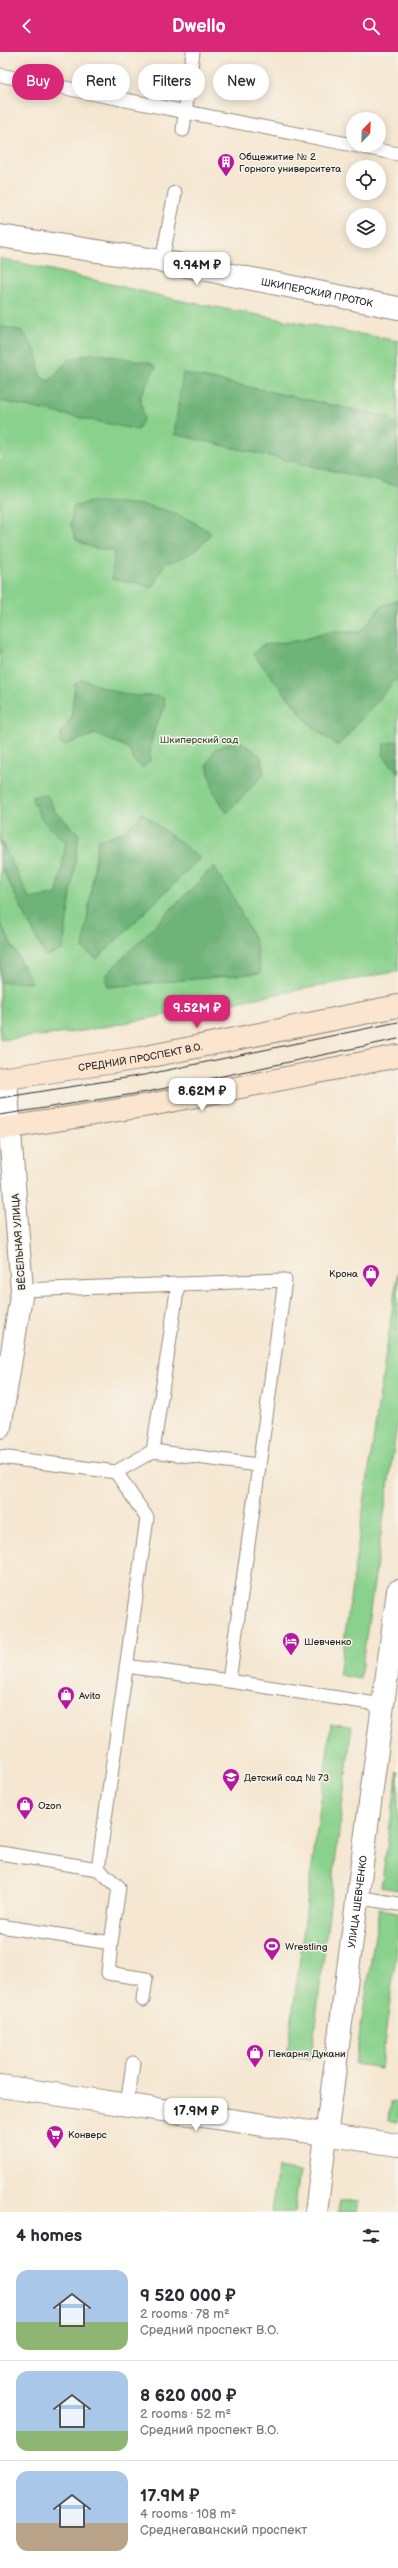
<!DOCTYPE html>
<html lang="en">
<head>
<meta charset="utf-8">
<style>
  :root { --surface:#fff; --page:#f7f7f7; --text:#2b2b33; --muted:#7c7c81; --line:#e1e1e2; --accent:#db2777 }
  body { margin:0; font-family:"Balsamiq Sans",sans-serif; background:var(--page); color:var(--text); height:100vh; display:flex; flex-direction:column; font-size:15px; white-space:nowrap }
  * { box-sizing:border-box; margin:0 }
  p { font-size:13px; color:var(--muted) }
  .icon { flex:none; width:22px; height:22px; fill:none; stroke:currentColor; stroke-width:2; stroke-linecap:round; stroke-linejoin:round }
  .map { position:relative; height:2160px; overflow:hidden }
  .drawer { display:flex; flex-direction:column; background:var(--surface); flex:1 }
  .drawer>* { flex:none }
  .banner { position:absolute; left:12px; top:12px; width:374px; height:36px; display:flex; gap:8px }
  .needle { width:26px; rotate:23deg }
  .controls { position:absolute; left:346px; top:60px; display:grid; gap:8px }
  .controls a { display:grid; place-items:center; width:40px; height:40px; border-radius:50%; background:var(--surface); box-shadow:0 2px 10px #0003; font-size:20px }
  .price { position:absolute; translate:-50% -34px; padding:0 9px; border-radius:8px; background:#fff; color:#222; font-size:13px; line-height:26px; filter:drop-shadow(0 1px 2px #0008) }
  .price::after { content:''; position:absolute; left:50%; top:24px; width:12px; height:9px; margin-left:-6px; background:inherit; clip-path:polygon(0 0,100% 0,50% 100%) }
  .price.current { background:var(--accent); color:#fff }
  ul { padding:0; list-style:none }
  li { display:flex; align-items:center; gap:12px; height:100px; padding:0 16px }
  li+li { border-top:1px solid var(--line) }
  li span { display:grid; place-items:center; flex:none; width:112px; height:80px; border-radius:12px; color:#555 }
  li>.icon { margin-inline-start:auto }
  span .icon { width:48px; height:48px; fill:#fffc; stroke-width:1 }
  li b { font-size:17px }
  h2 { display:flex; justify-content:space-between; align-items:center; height:48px; padding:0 16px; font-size:17px }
  .pill { padding:0 14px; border-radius:18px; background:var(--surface); box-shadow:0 2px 10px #0003; font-size:14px; line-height:36px }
  .pill.current { background:var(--accent); color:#fff }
  header { display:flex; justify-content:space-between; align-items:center; height:52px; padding:0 16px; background:var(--accent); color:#fff; font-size:18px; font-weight:700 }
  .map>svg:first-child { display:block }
  .green { fill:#89d18c; stroke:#5a7e5c }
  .forest { fill:#6eb378; stroke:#4c6f52 }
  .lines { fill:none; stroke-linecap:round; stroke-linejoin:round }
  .service-casing { stroke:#90897e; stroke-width:15 }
  .minor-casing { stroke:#90897e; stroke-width:24 }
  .tertiary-casing { stroke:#90897e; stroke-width:24 }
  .secondary-casing { stroke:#90897e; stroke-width:24 }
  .service { stroke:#fff; stroke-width:13 }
  .minor { stroke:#fff; stroke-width:22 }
  .tertiary { stroke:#fff; stroke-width:22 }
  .secondary { stroke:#fbe5cf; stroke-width:22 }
  .tram { stroke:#2b2b2b; stroke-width:1 }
  .labels { text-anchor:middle; stroke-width:3; stroke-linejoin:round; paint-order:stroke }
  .poi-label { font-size:10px; fill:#2b2b2b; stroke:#f7f3e8; text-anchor:start }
  .street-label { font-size:10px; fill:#2b2b2b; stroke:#f7f3e8 }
  .park-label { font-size:10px; fill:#425443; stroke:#f7f3e8 }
</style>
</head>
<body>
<header><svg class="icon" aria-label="back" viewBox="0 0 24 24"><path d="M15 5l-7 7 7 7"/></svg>Dwello<svg class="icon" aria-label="search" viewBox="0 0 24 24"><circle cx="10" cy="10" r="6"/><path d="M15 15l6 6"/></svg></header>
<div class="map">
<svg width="398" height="2160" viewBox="0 0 398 2160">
  <rect width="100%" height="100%" fill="#f7f3e8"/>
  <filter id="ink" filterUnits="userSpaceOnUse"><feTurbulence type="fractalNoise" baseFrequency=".025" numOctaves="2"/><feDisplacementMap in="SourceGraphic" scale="8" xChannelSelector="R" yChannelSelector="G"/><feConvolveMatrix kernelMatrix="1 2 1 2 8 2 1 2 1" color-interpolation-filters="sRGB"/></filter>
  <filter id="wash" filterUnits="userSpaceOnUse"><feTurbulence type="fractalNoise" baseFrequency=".012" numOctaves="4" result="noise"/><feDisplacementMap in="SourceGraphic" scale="16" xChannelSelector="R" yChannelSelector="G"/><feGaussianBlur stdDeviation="0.9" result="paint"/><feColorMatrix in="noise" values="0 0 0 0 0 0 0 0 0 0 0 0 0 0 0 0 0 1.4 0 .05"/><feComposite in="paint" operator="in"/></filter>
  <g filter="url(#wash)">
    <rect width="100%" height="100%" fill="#f5e7d1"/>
    <path class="green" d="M0 206 183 249 398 289V919L77 980 0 988Z
      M398 1218V1366L360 1627 339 1623Z
      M331 1672 352 1674 311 2007 287 2003Z
      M398 1719V1838L381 1835Z
      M379 1857 398 1860V1888L381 2016 355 2012Z
      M391 2050 398 2051V2070L389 2068Z
      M278 2116 300 2120 294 2160H271Z
      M340 2148 359 2150 357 2160H338Z"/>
    <path class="forest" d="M0 274 22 279 37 301 40 324 49 329 69 307 94 301 150 311 156 315 140 345 144 366 138 378 0 349Z
      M183 321 388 365 398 375V434L174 382Z
      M90 450C138 451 171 453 211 481 197 500 187 505 164 512L152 536C139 530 126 530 112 527L114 499 93 496 76 488 71 474 73 455Z
      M398 548V625L338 694 312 675 253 602 262 593 303 588 328 580H360L382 554Z
      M83 627C98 634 113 640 130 643 142 645 153 642 164 646L165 656C154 673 150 688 150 709L143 716 135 710 127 695 95 682 65 693 60 692 61 681 71 667 75 632Z
      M238 688 261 704 264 722 227 761 214 740 207 713 215 697Z
      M398 689V721L383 703 384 692Z
      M47 743 55 759 79 782 63 898 45 904 0 812V787L30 847 57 842 66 791 42 768 31 745Z
      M142 761 200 806 97 907 83 897 98 788C118 783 129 778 142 761Z
      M214 814 233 845 255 889 261 921 108 935 105 924Z
      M0 871 32 931 0 930Z"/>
  </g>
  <g filter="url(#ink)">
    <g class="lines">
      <defs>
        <path id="service" d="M0 23 398 102
          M183 78 193 0
          M162 209 175 141
          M22 1238 285 1228 229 1629 383 1653
          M153 1399 178 1232
          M0 1405 116 1420 147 1466 98 1817 0 1801
          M116 1420 153 1399 257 1413
          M126 1614 229 1629
          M357 1845 398 1852
          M0 1874 111 1891 119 1835 98 1817
          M111 1891 108 1921 146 1927 143 1948
          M127 2053 133 2011"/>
        <g id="minor">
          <path id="s1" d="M0 184 162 209 398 256"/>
          <path d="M0 1375 22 1238 6 1027"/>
          <path d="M0 2034 398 2093"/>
        </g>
        <g id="tertiary">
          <path id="s2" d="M316 2160 398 1539"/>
        </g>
        <g id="secondary">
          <path id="s3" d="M0 1027 141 1006 398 954"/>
          <path d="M0 1077 150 1053 398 1004"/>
        </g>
      </defs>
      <use href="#service" class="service-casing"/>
      <use href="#minor" class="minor-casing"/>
      <use href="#tertiary" class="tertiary-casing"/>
      <use href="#secondary" class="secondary-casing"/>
      <use href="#service" class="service"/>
      <use href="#minor" class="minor"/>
      <use href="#tertiary" class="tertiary"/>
      <use href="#secondary" class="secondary"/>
      <path class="tram" d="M0 1046 144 1023 398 970
        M0 1063 147 1040 398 987"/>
    </g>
  </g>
  <defs>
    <symbol id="building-pin" viewBox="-11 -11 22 30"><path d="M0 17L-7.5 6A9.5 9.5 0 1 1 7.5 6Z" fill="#b5179e" stroke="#f7f3e8"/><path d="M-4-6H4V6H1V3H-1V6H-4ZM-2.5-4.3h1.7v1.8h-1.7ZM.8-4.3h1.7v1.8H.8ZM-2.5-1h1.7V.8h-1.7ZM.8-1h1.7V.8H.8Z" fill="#fff"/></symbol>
    <symbol id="shop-pin" viewBox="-11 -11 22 30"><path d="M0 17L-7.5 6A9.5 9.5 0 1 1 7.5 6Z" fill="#b5179e" stroke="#f7f3e8"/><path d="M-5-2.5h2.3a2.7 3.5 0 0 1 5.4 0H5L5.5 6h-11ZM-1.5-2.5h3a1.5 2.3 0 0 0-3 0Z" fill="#fff"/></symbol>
    <symbol id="hotel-pin" viewBox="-11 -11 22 30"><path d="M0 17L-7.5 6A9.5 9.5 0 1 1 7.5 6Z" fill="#b5179e" stroke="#f7f3e8"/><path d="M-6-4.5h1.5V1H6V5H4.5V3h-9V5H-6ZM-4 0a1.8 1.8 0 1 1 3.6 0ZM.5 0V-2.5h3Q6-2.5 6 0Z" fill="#fff"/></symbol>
    <symbol id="school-pin" viewBox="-11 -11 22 30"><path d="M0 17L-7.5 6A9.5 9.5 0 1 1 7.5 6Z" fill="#b5179e" stroke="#f7f3e8"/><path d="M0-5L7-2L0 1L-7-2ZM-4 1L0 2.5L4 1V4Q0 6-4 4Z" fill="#fff"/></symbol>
    <symbol id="stadium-pin" viewBox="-11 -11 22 30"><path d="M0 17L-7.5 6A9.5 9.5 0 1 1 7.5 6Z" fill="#b5179e" stroke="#f7f3e8"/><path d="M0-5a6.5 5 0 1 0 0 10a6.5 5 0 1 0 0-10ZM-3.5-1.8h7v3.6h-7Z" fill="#fff"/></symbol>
    <symbol id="supermarket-pin" viewBox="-11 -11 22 30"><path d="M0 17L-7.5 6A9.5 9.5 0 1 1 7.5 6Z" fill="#b5179e" stroke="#f7f3e8"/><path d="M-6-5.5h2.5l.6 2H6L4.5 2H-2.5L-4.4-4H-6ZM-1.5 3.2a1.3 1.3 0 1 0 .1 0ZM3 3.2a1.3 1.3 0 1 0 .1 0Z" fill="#fff"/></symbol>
  </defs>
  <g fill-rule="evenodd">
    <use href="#building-pin" x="216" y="100" width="20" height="27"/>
    <use href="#shop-pin" x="361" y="1211" width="20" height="27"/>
    <use href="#hotel-pin" x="281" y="1579" width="20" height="27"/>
    <use href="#shop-pin" x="56" y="1633" width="20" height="27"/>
    <use href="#school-pin" x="221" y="1715" width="20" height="27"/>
    <use href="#shop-pin" x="15" y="1743" width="20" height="27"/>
    <use href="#stadium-pin" x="262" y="1884" width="20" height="27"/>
    <use href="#shop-pin" x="245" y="1991" width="20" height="27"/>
    <use href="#supermarket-pin" x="45" y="2072" width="20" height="27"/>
  </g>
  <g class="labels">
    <g class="poi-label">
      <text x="239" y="108">Общежитие № 2<tspan x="239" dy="12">Горного университета</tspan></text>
      <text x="358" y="1225" text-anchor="end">Крона</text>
      <text x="304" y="1593">Шевченко</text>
      <text x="79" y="1647">Avito</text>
      <text x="244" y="1729">Детский сад № 73</text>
      <text x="38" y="1757">Ozon</text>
      <text x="285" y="1898">Wrestling</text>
      <text x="268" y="2005">Пекарня Дукани</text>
      <text x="68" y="2086">Конверс</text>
    </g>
    <g class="street-label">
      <text dy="4" stroke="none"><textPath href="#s1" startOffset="322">ШКИПЕРСКИЙ ПРОТОК</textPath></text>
      <text dy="4" stroke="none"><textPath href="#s3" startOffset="142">СРЕДНИЙ ПРОСПЕКТ В.О.</textPath></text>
      <text transform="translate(18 1190) rotate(-94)" y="4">ВЁСЕЛЬНАЯ УЛИЦА</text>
      <text dy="4" stroke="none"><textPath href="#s2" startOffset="313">УЛИЦА ШЕВЧЕНКО</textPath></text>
    </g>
    <g class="park-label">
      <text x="199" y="691">Шкиперский сад</text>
    </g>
  </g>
</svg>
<div class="controls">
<a><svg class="needle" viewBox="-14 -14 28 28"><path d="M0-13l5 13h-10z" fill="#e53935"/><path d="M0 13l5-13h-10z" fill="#7c7c81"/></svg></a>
<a><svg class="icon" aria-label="locate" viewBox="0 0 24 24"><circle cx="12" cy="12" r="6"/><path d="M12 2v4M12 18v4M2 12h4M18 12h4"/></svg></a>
<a><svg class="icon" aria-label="layers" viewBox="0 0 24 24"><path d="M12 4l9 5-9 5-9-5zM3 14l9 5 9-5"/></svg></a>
</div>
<b class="price" style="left:197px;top:234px">9.94M ₽</b>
<b class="price current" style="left:197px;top:977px">9.52M ₽</b>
<b class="price" style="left:202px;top:1060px">8.62M ₽</b>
<b class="price" style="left:196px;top:2080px">17.9M ₽</b>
<div class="banner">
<a class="pill current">Buy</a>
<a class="pill">Rent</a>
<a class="pill">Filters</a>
<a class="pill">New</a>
</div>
</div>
<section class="drawer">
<h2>4 homes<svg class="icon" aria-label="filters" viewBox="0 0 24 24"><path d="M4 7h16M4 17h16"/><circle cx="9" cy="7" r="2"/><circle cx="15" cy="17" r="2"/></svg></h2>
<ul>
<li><span style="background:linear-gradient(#a9c7e8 65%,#8fb573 0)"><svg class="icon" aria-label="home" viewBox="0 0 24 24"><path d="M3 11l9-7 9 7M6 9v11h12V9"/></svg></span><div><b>9 520 000 ₽</b><p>2 rooms · 78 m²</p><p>Средний проспект В.О.</p></div></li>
<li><span style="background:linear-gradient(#a9c7e8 75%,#8fb573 0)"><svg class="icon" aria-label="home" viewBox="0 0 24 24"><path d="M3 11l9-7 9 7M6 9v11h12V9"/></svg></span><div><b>8 620 000 ₽</b><p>2 rooms · 52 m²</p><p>Средний проспект В.О.</p></div></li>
<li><span style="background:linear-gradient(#a9c7e8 65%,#b9a48a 0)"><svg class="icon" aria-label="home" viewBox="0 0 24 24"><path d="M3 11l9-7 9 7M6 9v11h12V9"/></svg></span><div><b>17.9M ₽</b><p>4 rooms · 108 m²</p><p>Среднегаванский проспект</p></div></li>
</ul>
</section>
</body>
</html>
